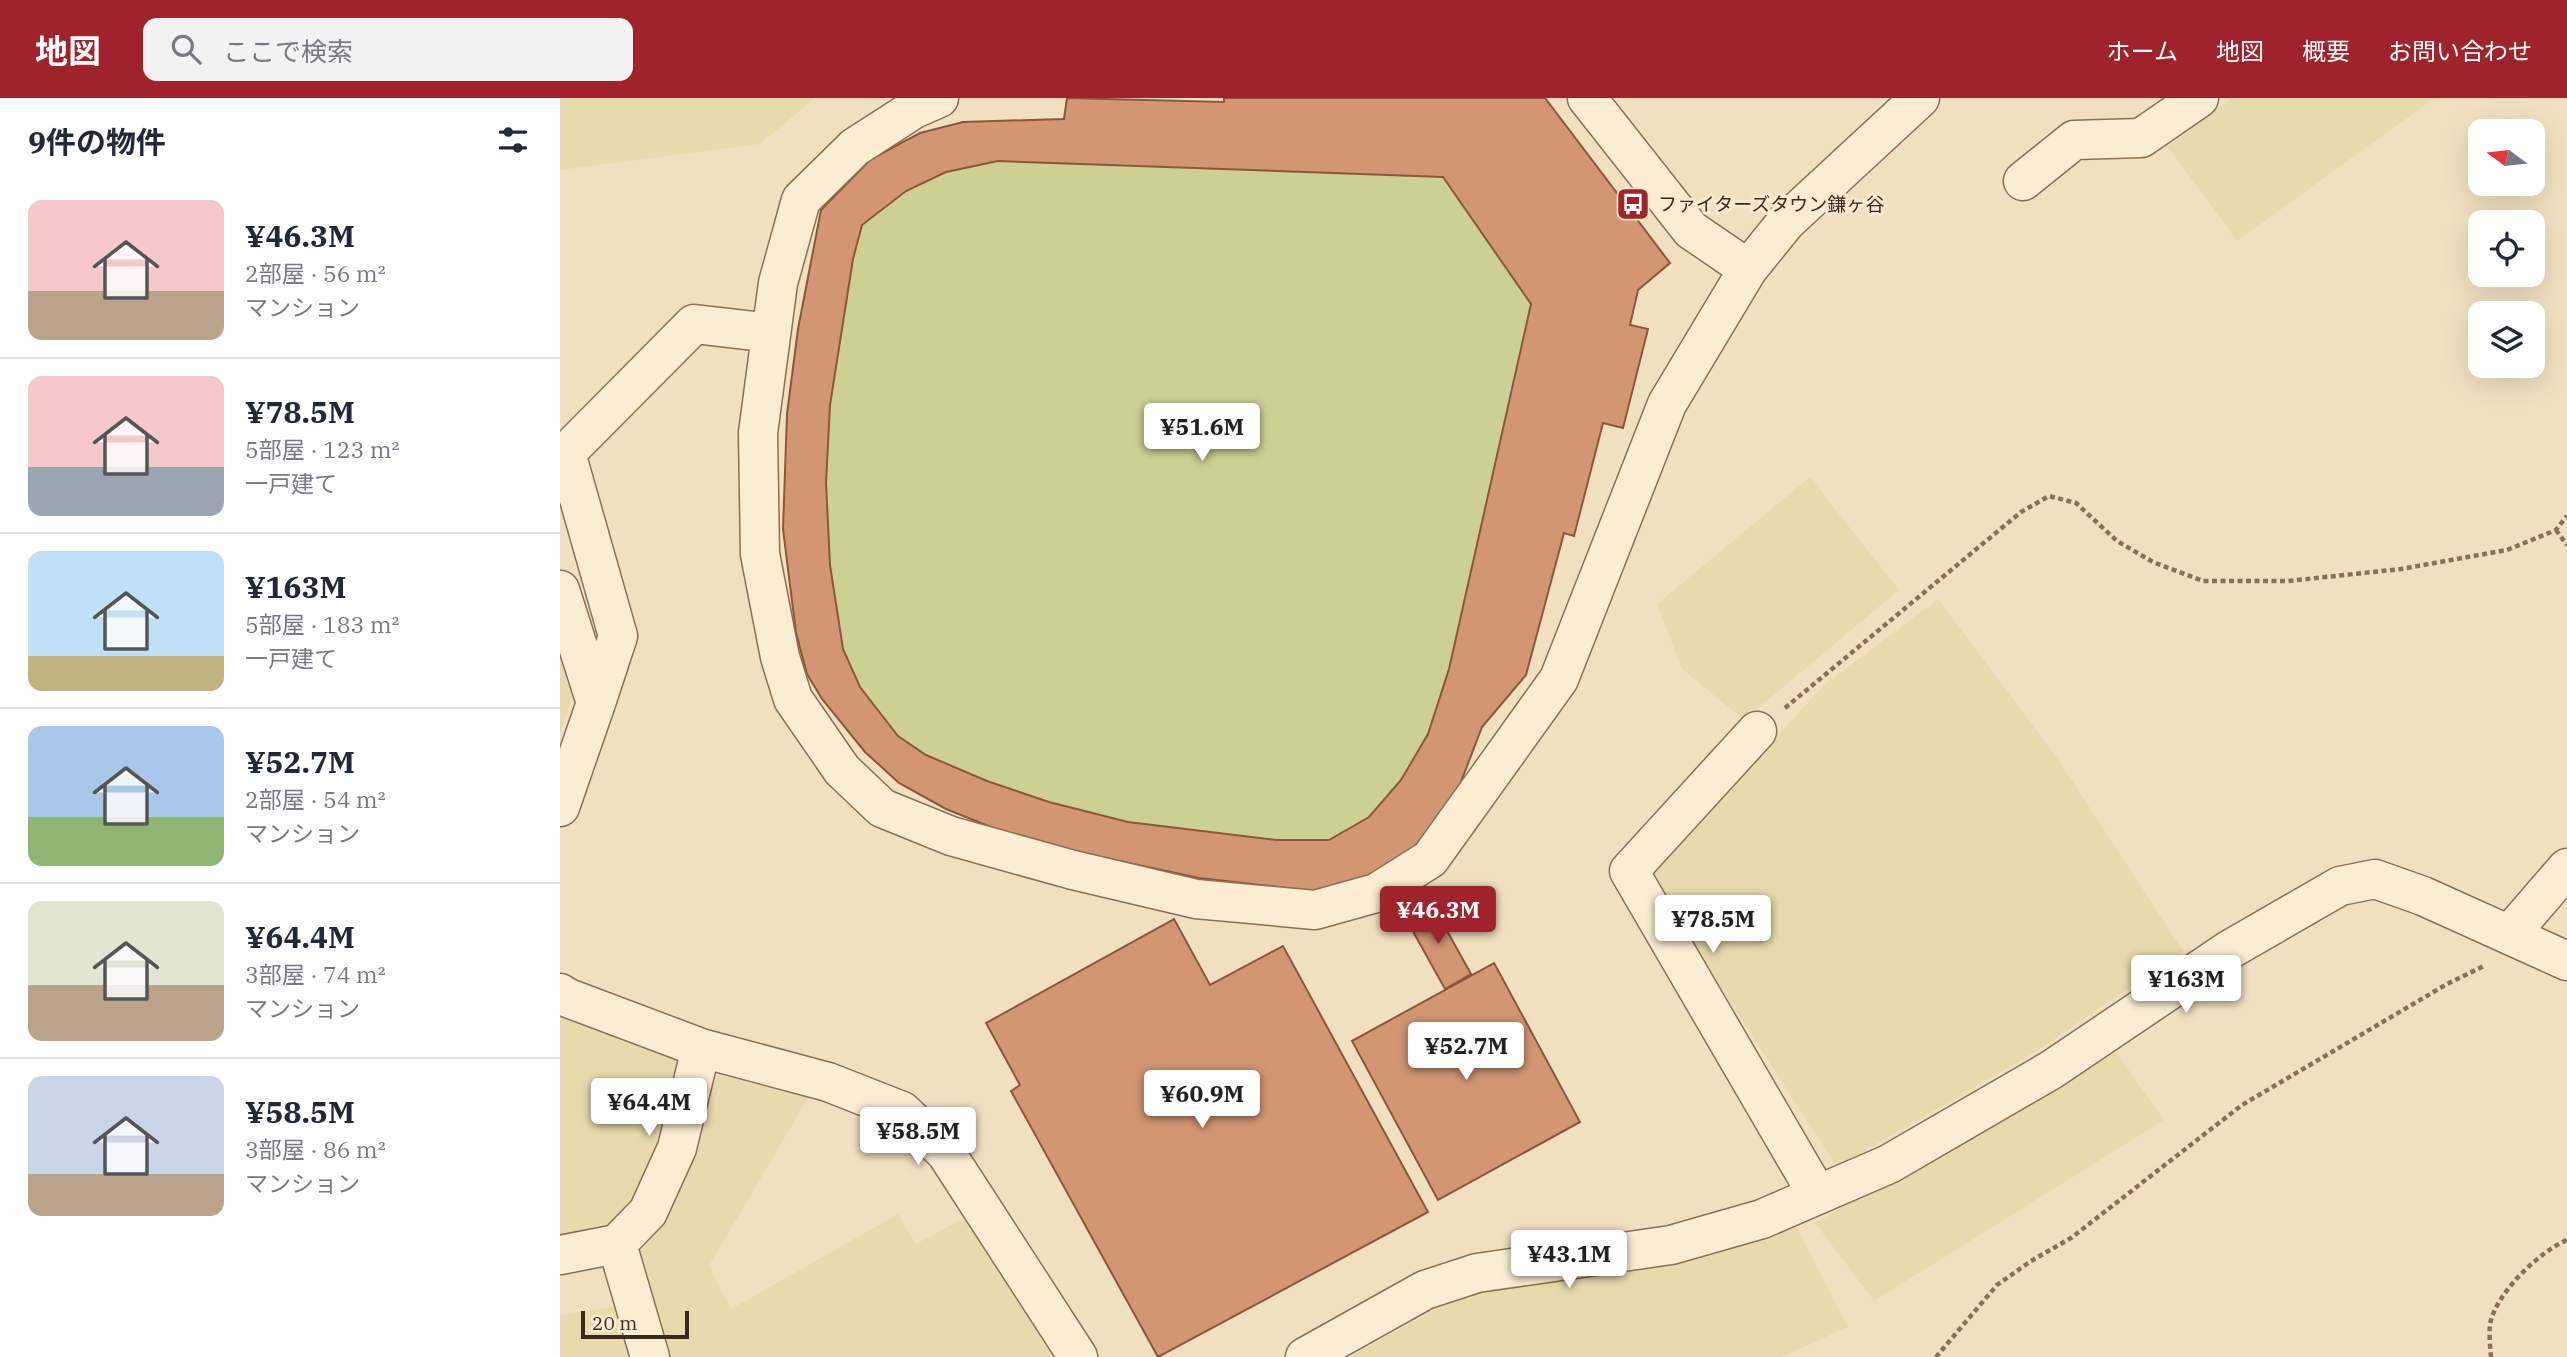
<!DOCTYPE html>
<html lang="ja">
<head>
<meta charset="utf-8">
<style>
  :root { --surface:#fff; --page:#f2f2f3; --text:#1f2937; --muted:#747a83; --line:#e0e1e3; --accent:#9e232a }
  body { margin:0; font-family:"IBM Plex Serif","Noto Sans JP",serif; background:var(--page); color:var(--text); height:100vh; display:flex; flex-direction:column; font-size:26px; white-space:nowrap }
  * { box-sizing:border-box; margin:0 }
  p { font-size:23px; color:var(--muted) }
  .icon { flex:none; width:38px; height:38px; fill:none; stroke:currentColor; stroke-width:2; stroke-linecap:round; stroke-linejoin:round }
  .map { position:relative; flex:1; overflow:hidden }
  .panel { display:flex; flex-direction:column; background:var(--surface); width:560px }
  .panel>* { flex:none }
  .needle { width:46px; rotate:285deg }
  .fabs { position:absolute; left:1908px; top:21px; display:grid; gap:14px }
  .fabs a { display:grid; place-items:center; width:77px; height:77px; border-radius:14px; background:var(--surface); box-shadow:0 7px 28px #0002; font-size:35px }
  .scale { position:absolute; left:21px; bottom:18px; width:108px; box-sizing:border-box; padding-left:7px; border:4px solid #3a291c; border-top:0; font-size:19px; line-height:24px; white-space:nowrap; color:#3a291c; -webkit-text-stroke:5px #f8ead0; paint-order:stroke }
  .price { position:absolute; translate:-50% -60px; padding:0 16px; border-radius:7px; background:#fff; color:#222; font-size:23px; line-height:46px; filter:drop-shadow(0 2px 4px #0008) }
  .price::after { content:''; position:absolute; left:50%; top:42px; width:21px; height:16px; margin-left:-10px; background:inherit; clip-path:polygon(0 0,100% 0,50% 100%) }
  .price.active { background:var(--accent); color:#fff }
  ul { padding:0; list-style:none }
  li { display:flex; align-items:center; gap:21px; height:175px; padding:0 28px }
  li+li { border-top:2px solid var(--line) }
  li span { display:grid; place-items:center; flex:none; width:196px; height:140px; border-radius:14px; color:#555 }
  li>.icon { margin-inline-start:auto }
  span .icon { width:84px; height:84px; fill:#fffc; stroke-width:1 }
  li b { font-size:30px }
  h2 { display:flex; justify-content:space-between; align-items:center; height:84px; padding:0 28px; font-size:30px }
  header { display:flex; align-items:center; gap:42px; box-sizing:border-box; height:98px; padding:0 35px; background:var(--accent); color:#fff }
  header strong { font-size:33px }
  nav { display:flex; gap:38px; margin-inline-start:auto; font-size:24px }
  .search { width:490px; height:63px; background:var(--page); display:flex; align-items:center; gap:18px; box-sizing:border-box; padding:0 24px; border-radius:14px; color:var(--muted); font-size:26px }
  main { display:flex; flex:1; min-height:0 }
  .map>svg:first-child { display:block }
  .farmland { fill:#e7dbad }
  .green { fill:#ccd093 }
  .building { fill:#d29673; stroke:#8c573b; stroke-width:2; fill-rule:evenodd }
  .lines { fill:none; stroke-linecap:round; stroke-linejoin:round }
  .minor-casing { stroke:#8b7057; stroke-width:41 }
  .path { stroke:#8b7057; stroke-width:4.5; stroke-dasharray:5 3.5; stroke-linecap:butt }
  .minor { stroke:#fbedd4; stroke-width:38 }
  .labels { text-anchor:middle; stroke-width:6; stroke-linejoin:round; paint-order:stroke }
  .poi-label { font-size:19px; fill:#3a291c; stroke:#f8ead0; text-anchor:start }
</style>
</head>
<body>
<header>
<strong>地図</strong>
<div class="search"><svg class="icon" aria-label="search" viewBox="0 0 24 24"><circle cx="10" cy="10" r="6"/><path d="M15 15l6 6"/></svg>ここで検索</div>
<nav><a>ホーム</a><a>地図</a><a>概要</a><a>お問い合わせ</a></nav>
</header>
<main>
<section class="panel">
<h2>9件の物件<svg class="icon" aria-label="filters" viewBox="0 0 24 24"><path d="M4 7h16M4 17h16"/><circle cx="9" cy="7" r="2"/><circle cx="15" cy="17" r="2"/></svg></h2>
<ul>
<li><span style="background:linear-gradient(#f6c9c9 65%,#b9a48a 0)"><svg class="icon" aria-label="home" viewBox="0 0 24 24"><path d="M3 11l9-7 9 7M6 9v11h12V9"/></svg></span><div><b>¥46.3M</b><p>2部屋 · 56 m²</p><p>マンション</p></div></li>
<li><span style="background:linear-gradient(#f6c9c9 65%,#9aa5b1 0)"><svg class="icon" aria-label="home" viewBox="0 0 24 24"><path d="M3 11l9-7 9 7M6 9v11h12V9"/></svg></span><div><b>¥78.5M</b><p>5部屋 · 123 m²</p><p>一戸建て</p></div></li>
<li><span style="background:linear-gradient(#bfe0f5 75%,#c2b280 0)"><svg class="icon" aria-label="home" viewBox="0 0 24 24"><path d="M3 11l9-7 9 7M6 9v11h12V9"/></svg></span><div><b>¥163M</b><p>5部屋 · 183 m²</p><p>一戸建て</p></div></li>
<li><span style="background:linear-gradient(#a9c7e8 65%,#8fb573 0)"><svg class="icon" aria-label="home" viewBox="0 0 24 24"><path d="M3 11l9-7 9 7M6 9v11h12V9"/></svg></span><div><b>¥52.7M</b><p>2部屋 · 54 m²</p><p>マンション</p></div></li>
<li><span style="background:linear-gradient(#dfe7d0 60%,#b9a48a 0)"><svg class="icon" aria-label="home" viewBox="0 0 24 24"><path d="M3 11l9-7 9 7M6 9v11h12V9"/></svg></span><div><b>¥64.4M</b><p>3部屋 · 74 m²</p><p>マンション</p></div></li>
<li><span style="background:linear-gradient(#c9d6e8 70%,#b9a48a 0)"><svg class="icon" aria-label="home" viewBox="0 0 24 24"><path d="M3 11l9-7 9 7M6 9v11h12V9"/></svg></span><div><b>¥58.5M</b><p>3部屋 · 86 m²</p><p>マンション</p></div></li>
</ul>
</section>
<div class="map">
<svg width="2007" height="1259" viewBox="0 0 2007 1259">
  <rect width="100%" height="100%" fill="#f1e0c0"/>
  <path class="farmland" d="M0 0H255L200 46 0 72Z
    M1672 0H1875L1677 143 1608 49Z
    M1250 379 1339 492 1184 622 1122 571 1097 506Z
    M1378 501 1500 664 1623 853 1477 953 1277 1069 1089 778 1264 587Z
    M0 555 14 595 0 636Z
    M0 917 119 959 101 1040 77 1099 42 1135 0 1143Z
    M1556 954 1604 1022 1314 1203 1255 1125Z
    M152 976 248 1000 149 1168 171 1211 338 1116 356 1146 404 1120 499 1259H104L72 1166Z
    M1234 1124 1288 1229 1222 1259H789L900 1198Z
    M57 1208 73 1259H0V1217Z"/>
  <path class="green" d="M507 0 663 4 664 0H985L1110 165 1078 193 1070 227 1088 231 1063 330 1043 326 1014 438 1004 435 966 577 922 629 762 794 639 780 543 760 466 743 386 711 339 685 305 654 262 601 247 576 236 535 223 431 227 316 238 231 261 112 311 61 360 35 403 24 504 21Z"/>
  <path class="building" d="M507 0 664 4V0H985L1110 165 1078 192 1070 227 1088 231 1063 330 1043 325 1014 438 1004 435 966 577 922 629 894 702 862 747 822 783 762 794 639 780 466 743 386 711 339 685 305 654 262 601 247 576 236 535 223 431 227 316 238 231 261 112 311 61 360 35 403 24 504 21ZM438 63 883 79 971 206 889 571 868 636 841 682 809 719 769 742H717L568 724 489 704 427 683 366 657 338 638 300 589 283 551 270 467 266 385 270 307 293 161 302 127 346 93 386 74Z
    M871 804 911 876 885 891 845 819Z
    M614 821 650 887 723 848 868 1114 598 1259 451 993 460 987 426 925Z
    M934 865 1020 1024 878 1102 792 943Z"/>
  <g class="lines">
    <defs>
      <path id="minor" d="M379 0 354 11 295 49 241 102 218 185 198 335 200 456 220 559 233 601 282 672 322 710 391 738 513 772 636 801 755 812 816 795 870 761 999 581 1107 306 1188 171 1226 124 1360 0
        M1027 0 1131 132 1188 171
        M1463 83 1514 42 1581 40 1639 0
        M0 492 36 605 0 709
        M36 605 58 538 6 355 134 226 211 235
        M1197 633 1069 773 1257 1096
        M1949 837 2007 770
        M0 895 8 900 141 950 268 984 342 1013 386 1055 518 1259
        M57 1146 90 1259
        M0 1157 57 1146 88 1114 117 1050 141 950
        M745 1259 865 1192 917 1175 1111 1147 1202 1121 1329 1066 1491 972 1669 852 1780 788 1815 781 1863 798 2007 863"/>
    </defs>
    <use href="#minor" class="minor-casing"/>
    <path class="path" d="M1996 432 2007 447
      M1225 610 1461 414 1489 398 1516 405 1557 443 1593 464 1643 483H1728L1841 471 1947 452 1996 432 2007 418
      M1376 1259 1437 1187 1471 1163 1511 1140 1682 1007 1887 886 1924 868
      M1931 1259C1930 1249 1929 1236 1930 1226 1936 1195 1980 1153 2007 1142"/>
    <use href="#minor" class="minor"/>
  </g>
  <defs>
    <symbol id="bus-square" viewBox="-11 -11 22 22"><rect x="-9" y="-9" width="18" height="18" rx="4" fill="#9e232a" stroke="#f8ead0"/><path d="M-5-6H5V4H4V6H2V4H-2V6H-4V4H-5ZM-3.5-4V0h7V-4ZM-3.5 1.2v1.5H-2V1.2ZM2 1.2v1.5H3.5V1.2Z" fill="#fff"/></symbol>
  </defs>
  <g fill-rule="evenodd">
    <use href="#bus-square" x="1054" y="87" width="38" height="38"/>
  </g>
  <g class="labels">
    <g class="poi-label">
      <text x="1098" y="113">ファイターズタウン鎌ヶ谷</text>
    </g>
  </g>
</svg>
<div class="fabs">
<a><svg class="needle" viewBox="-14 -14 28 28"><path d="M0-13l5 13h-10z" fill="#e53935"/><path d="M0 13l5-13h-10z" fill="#747a83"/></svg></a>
<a><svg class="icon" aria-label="locate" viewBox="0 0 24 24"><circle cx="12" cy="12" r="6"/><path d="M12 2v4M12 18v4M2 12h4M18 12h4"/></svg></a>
<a><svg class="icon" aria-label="layers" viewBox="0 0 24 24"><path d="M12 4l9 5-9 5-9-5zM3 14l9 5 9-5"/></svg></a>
</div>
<div class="scale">20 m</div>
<b class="price" style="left:642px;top:365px">¥51.6M</b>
<b class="price active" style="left:878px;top:848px">¥46.3M</b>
<b class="price" style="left:1153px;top:857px">¥78.5M</b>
<b class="price" style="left:1626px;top:917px">¥163M</b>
<b class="price" style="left:906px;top:984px">¥52.7M</b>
<b class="price" style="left:642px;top:1032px">¥60.9M</b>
<b class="price" style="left:89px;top:1040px">¥64.4M</b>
<b class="price" style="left:358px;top:1069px">¥58.5M</b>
<b class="price" style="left:1009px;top:1192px">¥43.1M</b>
</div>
</main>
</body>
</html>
